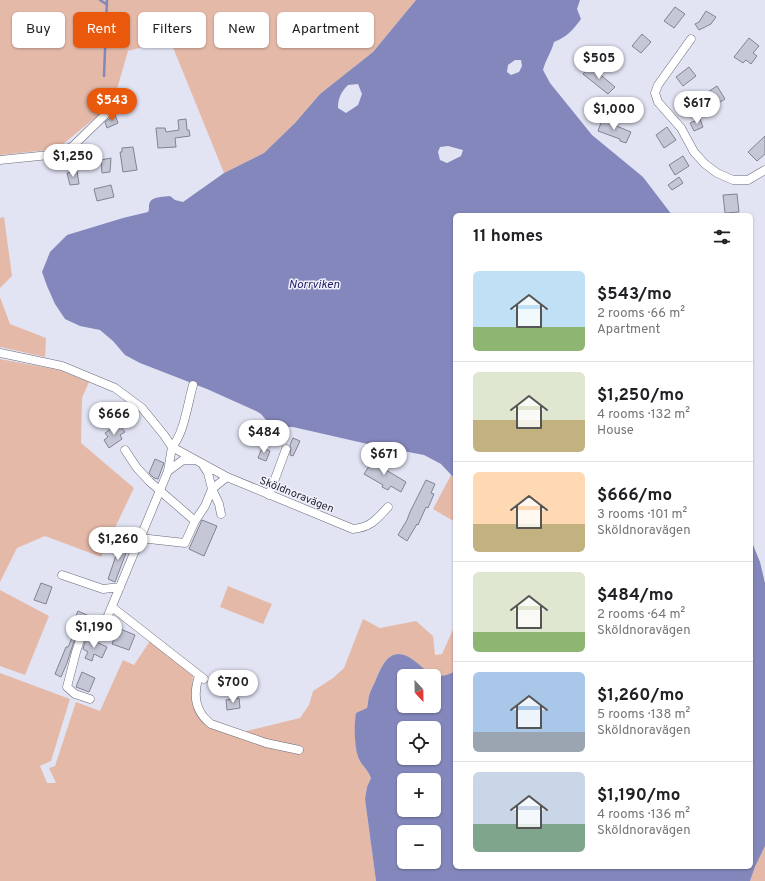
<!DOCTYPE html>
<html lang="en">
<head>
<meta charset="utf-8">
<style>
  :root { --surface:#fff; --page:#f2f2f2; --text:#202124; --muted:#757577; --line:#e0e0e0; --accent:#ea580c }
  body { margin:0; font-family:Overpass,sans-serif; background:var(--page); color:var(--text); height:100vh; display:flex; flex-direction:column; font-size:15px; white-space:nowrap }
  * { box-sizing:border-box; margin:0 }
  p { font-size:13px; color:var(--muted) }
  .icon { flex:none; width:22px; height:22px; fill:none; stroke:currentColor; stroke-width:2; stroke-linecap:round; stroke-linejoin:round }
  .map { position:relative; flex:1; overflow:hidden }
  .side { position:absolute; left:453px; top:213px; width:300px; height:656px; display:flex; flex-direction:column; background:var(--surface); border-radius:6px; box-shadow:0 1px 3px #0004 }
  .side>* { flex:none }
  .banner { position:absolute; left:12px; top:12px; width:380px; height:36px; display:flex; gap:8px }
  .needle { width:26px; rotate:158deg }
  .controls { position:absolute; left:397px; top:669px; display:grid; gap:8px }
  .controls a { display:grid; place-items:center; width:44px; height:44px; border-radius:6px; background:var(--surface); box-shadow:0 1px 3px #0004; font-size:20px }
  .price { position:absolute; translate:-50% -34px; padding:0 9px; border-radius:14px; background:#fff; color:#222; font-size:13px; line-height:26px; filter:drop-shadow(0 1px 2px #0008) }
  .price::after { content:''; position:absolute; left:50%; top:24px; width:12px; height:9px; margin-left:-6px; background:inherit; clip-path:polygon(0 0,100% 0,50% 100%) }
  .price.current { background:var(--accent); color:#fff }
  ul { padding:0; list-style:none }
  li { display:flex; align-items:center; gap:12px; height:100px; padding:0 20px }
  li+li { border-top:1px solid var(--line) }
  li span { display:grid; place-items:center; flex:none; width:112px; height:80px; border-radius:6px; color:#555 }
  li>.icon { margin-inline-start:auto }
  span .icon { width:48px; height:48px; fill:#fffc; stroke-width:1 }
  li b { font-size:17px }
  h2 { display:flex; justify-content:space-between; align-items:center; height:48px; padding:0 20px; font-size:17px }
  .chip { padding:0 14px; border-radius:6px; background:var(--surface); box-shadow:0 1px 3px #0004; font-size:14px; line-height:36px }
  .chip.current { background:var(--accent); color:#fff }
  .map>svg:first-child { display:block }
  .green { fill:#e5b9a8 }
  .water { fill:#8487bb; fill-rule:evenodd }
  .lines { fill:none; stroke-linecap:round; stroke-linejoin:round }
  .stream { stroke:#8487bb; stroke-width:2.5 }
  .building { fill:#c5c7d7; stroke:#828392 }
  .minor-casing { stroke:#686977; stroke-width:9 }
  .minor { stroke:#fff; stroke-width:8 }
  .labels { text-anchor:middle; stroke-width:3; stroke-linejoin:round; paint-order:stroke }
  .street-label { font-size:11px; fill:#28282e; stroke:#f0f1fe }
  .water-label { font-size:12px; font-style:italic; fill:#292463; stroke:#f0f1fe }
</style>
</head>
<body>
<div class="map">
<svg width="765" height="881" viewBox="0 0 765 881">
  <rect width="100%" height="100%" fill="#e2e4f4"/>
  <path class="green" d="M0 0H416L373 52 320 94 295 123 264 153 224 173 170 40 128 51 113 103 57 149 0 155Z
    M4 217 12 276 0 288V218Z
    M0 297 10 324 46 338 45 357 0 347Z
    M0 359 59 370 89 382 82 398 81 443 134 488 101 557 45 536 17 548 0 582Z
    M451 475 455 479V522L433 509Z
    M228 586 272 604 263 624 220 607Z
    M0 590 49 616 25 675 0 666Z
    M363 619 380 628 416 621 433 636 435 655 442 654 455 625V671C434 684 425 667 409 657 389 646 381 667 375 682 373 686 370 691 369 696 368 700 368 704 367 708L360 712 355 718C357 731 353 746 359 759 362 766 367 768 371 778L367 787 365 799 376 881H0V673L70 699 51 761 40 766 47 783H56L49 768 55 766 76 702 100 711 123 660 134 665 150 641 193 673 192 698 196 710 234 734 300 718 309 705 313 691 333 678 344 668Z
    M765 846V881H750L755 867Z"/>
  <path class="water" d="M416 0H580L577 9 581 19C573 30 567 37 554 42 551 53 546 59 543 70L550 83 592 135 643 177 672 215H455V479L441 464 424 455 372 445 293 427H272L261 414 256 411 207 389 140 363 125 355 113 341 100 330 80 326 65 319 55 304 47 286 42 272 50 252 67 235 123 218 148 212C150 208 148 205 150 202 153 196 165 197 170 196L175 200 183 202 224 173 264 153 295 123 320 94 373 52ZM515 60H521L522 66 519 72 511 75 507 72 508 65ZM358 84 362 94 358 105 346 113 338 108C338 98 341 92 348 85ZM448 146 463 150 461 156 447 163 440 160 438 152 440 147Z
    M751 540 760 562 765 583V846L755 867 750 881H376L365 799 367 787 371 778C367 768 362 766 359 759 354 749 354 723 356 713L367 708C368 704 368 700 369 696 370 691 373 686 375 682 381 667 389 646 409 657 425 667 434 684 455 671V867H751ZM404 676H434V706H404ZM404 728H434V758H404ZM404 780H434V810H404ZM404 832H434V862H404Z"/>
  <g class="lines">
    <path class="stream" d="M100 0 106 4
      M104 76 107 0"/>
  </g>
  <path class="building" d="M675 7 685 14 674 28 664 21Z
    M706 11 716 17 711 24 699 30 695 24 699 22Z
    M642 34 651 42 641 53 632 46Z
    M749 38 759 46 753 53 757 56 751 64 746 60 743 63 734 57Z
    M590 66 615 87 608 94 583 74Z
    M689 67 696 76 683 86 676 77Z
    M717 86 725 99 705 111 697 99Z
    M115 115 118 123 107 128 105 122Z
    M186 119 187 130H189L190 136 175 138 176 147 158 148 156 128H165L166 132 179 130 178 120Z
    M700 119 703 127 694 131 690 123Z
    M602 120 631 132 626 143 620 141V139L598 131Z
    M667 127 676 140 664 148 656 135Z
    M765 136V154L757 161 748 152Z
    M133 147 137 170 123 172 120 152H122V148Z
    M683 156 689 166 675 175 669 165Z
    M111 158 110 172 102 173 101 160Z
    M77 171 79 184 70 185 67 173Z
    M679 177 683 183 672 190 668 185Z
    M111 185 114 197 97 201 94 189Z
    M737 194 739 212 725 213 723 195Z
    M120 426 125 432 120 435 122 439 109 448 104 440 108 437 105 433 114 427 115 429Z
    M293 438 300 441 293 456 290 455 291 448 290 445Z
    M262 448 270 451 266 461 258 458Z
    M375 457 382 462 381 467 406 482 401 492 391 486 388 490 382 487 383 485 364 474Z
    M155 459 164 463 158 479 154 478 149 473Z
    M426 480 435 484 431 493 434 494 428 508 426 507 418 525 417 524 407 541 398 535 407 520 410 512Z
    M202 520 217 526 204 556 189 549Z
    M121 541 129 545 115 582 108 579Z
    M41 583 52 587 46 604 34 600Z
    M78 611 89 616 84 628 79 630 77 632 67 663 61 677 55 674 66 647H68L73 636 68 634Z
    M118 628 135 635 129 650 112 644Z
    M88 638 107 647 102 658 94 654 92 661 85 658 88 652 83 649 86 639Z
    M82 672 95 678 89 692 76 687Z
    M239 698 240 708 227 710 226 700Z"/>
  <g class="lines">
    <defs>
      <path id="minor" d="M691 39 658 85 655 93 658 102 681 128 694 152 705 164 717 173 733 180H748L765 170
        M0 160 59 154 73 146 115 105
        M0 353 62 366 115 388 142 408 164 435 172 447 227 477 353 529C371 527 376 520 388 507
        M172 447C184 434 188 402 193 385
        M125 450 137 468 150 482 195 521
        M168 471 183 460H194
        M269 495 286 449
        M221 514 219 504 212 489 227 477
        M140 538 185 543 195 521 205 506 212 489 208 473 203 465
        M62 575 103 589 120 587
        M112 607 204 679
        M199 676C193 694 194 711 211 724L266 743 299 750
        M90 699 75 694 67 687 76 652 82 634 102 630 168 471 172 447"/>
    </defs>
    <use href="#minor" class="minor-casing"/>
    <use href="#minor" class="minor"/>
  </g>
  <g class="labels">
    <g class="street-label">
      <text transform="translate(297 494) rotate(22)" y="4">Sköldnoravägen</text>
    </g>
    <g class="water-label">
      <text x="314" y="288">Norrviken</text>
    </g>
  </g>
</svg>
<div class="controls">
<a><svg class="needle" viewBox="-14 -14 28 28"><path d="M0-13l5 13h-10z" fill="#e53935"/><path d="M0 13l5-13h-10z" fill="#757577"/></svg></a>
<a><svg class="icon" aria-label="locate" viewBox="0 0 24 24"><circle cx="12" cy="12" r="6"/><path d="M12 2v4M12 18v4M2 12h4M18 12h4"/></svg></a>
<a>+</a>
<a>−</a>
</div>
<b class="price" style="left:599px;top:80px">$505</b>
<b class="price current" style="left:112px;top:122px">$543</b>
<b class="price" style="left:697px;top:125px">$617</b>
<b class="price" style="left:614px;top:131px">$1,000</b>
<b class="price" style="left:73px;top:178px">$1,250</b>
<b class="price" style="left:114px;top:436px">$666</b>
<b class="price" style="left:264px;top:454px">$484</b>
<b class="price" style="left:384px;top:476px">$671</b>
<b class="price" style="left:118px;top:561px">$1,260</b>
<b class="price" style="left:94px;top:649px">$1,190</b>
<b class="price" style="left:233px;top:704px">$700</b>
<div class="banner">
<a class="chip">Buy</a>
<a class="chip current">Rent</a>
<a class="chip">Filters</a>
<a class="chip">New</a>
<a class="chip">Apartment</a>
</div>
<section class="side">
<h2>11 homes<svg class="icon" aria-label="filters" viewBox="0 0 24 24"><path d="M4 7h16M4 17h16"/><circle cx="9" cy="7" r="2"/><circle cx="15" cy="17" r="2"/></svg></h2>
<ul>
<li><span style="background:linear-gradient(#bfe0f5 70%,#8fb573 0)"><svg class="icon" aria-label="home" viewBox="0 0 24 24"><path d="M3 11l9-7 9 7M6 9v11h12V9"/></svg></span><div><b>$543/mo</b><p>2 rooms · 66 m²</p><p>Apartment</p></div></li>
<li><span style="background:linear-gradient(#dfe7d0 60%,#c2b280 0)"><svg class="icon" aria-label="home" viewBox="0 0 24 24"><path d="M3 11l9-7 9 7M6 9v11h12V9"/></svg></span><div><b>$1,250/mo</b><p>4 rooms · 132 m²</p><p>House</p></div></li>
<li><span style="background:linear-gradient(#ffd9b3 65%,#c2b280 0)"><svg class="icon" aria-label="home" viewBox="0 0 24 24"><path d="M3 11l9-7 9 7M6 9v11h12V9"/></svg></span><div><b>$666/mo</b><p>3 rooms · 101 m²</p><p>Sköldnoravägen</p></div></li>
<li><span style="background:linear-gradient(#dfe7d0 75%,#8fb573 0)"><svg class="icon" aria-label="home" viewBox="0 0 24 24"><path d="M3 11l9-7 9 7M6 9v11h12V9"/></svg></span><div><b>$484/mo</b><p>2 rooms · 64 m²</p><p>Sköldnoravägen</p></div></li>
<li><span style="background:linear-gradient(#a9c7e8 75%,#9aa5b1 0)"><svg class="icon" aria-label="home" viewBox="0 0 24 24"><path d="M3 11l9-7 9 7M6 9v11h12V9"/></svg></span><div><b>$1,260/mo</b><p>5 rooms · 138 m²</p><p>Sköldnoravägen</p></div></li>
<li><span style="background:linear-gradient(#c9d6e8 65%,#7fa58c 0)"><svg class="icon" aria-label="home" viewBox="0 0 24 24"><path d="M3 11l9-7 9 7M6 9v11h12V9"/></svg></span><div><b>$1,190/mo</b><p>4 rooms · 136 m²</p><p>Sköldnoravägen</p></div></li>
</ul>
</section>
</div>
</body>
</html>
